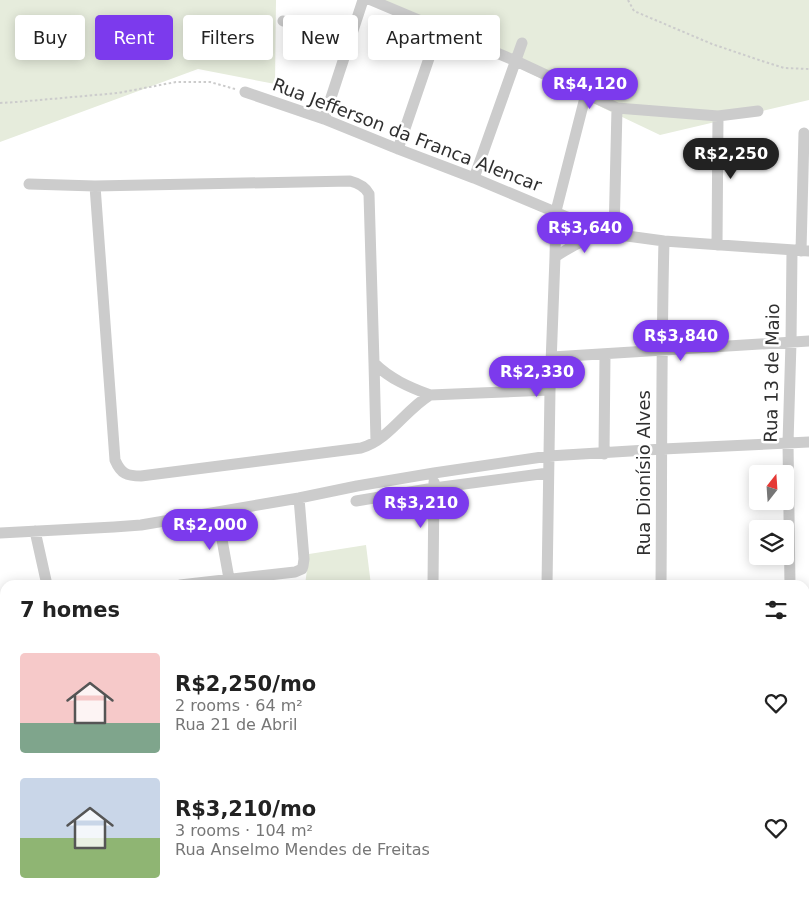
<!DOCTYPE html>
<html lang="en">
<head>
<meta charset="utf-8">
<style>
  :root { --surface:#fff; --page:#f2f2f2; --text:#222; --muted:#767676; --accent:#7c3aed }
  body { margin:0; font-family:"DejaVu Sans",sans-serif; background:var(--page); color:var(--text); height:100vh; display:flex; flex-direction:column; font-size:19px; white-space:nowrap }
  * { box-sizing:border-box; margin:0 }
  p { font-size:16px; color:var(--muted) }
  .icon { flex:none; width:28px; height:28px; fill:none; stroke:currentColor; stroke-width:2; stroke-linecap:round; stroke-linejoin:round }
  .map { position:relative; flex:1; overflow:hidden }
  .drawer { position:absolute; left:0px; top:580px; width:810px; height:321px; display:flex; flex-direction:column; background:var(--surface); border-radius:15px 15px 0 0; box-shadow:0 2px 12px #0003 }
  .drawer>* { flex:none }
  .banner { position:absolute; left:15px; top:15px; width:500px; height:45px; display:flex; gap:10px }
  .needle { width:32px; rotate:17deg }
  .fabs { position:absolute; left:749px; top:465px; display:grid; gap:10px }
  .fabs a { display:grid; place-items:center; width:45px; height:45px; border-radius:5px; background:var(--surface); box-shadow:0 2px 12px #0003; font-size:25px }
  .price { position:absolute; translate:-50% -42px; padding:0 11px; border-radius:18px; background:var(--accent); color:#fff; font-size:16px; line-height:32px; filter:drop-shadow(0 1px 2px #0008) }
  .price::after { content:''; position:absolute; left:50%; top:30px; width:15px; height:11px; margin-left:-8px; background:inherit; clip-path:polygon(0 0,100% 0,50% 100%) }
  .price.active { background:#222; color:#fff }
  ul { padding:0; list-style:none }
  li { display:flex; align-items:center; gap:15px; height:125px; padding:0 20px }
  li span { display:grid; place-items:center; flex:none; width:140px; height:100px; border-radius:5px; color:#555 }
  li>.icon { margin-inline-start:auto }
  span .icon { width:60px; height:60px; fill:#fffc; stroke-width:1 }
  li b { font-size:21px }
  h2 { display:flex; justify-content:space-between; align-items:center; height:60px; padding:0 20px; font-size:21px }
  .chip { padding:0 18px; border-radius:5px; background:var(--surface); box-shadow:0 2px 12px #0003; font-size:18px; line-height:45px }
  .chip.active { background:var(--accent); color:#fff }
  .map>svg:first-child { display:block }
  .green { fill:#e6ecdc }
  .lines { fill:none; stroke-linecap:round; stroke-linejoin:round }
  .stream { stroke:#c8e1ec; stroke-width:2.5 }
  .path { stroke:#ccc; stroke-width:2; stroke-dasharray:2.5 2.5; stroke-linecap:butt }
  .minor { stroke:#ccc; stroke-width:11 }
  .labels { text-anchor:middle; stroke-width:5; stroke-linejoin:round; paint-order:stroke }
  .street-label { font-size:18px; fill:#2f2f2f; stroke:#fff }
</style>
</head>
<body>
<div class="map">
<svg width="809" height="901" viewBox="0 0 809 901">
  <rect width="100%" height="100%" fill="#fff"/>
  <path class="green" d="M0 0H276L275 84 198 69 0 142Z
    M376 0H809V100L660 135Z
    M366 545 371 585H305L309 554Z
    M0 643H5V896H288V901H0Z
    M356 896H553V901H357Z
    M575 896H781V901H575Z"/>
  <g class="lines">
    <path class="stream" d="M0 787 5 785
      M377 896 378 901
      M645 896 656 901
      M508 901 517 896"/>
    <path class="path" d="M628 0 634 11 712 44 759 60 784 68 809 69
      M0 103 17 102 118 93 176 82H210L235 89"/>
    <path class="minor" d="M371 0 516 61 617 108 718 116 758 111
      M283 21 351 38
      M245 92 324 119 398 149 474 178 605 233 664 241 809 251
      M324 119 363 0
      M398 149 439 29
      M474 178 522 43
      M29 184 95 186 350 181C358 183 365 186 369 194L374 363C390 379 409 387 430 395
      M95 186 115 460C121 474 127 476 141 476L361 448C389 440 405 410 430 395L550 390
      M614 235 617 108
      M717 245 718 116
      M801 251 804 133
      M555 257C571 246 587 238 605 233
      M552 357 809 341
      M374 363 376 441
      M604 454 605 355
      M356 501 434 488 548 473
      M217 512 230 584
      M35 531 47 585
      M0 533 114 527 141 525 299 498 357 486 434 473 549 456 663 449 809 442
      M180 585 295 572 302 569 303 566 304 559 299 498
      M433 585 434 482
      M547 585 550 390 555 257 556 211 590 78
      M661 585C662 470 661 356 664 241
      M790 585 788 443 791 342 792 251
      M805 612H809
      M0 618H5
      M805 744H809
      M324 896 325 901
      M564 896V901"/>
  </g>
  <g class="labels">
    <g class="street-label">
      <text transform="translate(407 135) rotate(21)" y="6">Rua Jefferson da Franca Alencar</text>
      <text transform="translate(772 373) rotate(-89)" y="6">Rua 13 de Maio</text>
      <text transform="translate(644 473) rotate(-90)" y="6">Rua Dionísio Alves</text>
    </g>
  </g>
</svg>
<div class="fabs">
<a><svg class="needle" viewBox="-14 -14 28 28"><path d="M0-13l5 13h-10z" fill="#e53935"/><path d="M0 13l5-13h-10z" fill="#767676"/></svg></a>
<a><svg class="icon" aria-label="layers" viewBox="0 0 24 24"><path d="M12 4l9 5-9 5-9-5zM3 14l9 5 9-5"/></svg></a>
</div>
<b class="price" style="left:590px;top:110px">R$4,120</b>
<b class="price active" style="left:731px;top:180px">R$2,250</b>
<b class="price" style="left:585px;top:254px">R$3,640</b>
<b class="price" style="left:681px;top:362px">R$3,840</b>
<b class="price" style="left:537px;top:398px">R$2,330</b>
<b class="price" style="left:421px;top:529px">R$3,210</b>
<b class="price" style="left:210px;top:551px">R$2,000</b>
<div class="banner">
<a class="chip">Buy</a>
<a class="chip active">Rent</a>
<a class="chip">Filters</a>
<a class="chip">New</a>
<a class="chip">Apartment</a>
</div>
<section class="drawer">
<h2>7 homes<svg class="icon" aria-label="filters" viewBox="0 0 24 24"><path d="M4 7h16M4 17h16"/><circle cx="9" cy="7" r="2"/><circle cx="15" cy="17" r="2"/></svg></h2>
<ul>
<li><span style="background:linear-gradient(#f6c9c9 70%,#7fa58c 0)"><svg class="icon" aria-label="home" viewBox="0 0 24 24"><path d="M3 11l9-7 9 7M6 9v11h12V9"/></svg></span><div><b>R$2,250/mo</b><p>2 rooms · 64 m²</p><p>Rua 21 de Abril</p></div><svg class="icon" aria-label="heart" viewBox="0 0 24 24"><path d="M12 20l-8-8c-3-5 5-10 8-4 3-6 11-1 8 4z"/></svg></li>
<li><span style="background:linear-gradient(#c9d6e8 60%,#8fb573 0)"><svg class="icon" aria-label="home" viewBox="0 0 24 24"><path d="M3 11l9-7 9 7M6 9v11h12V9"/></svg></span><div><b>R$3,210/mo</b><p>3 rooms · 104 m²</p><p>Rua Anselmo Mendes de Freitas</p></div><svg class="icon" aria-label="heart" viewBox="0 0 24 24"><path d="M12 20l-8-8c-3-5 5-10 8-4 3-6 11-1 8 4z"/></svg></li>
</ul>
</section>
</div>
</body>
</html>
